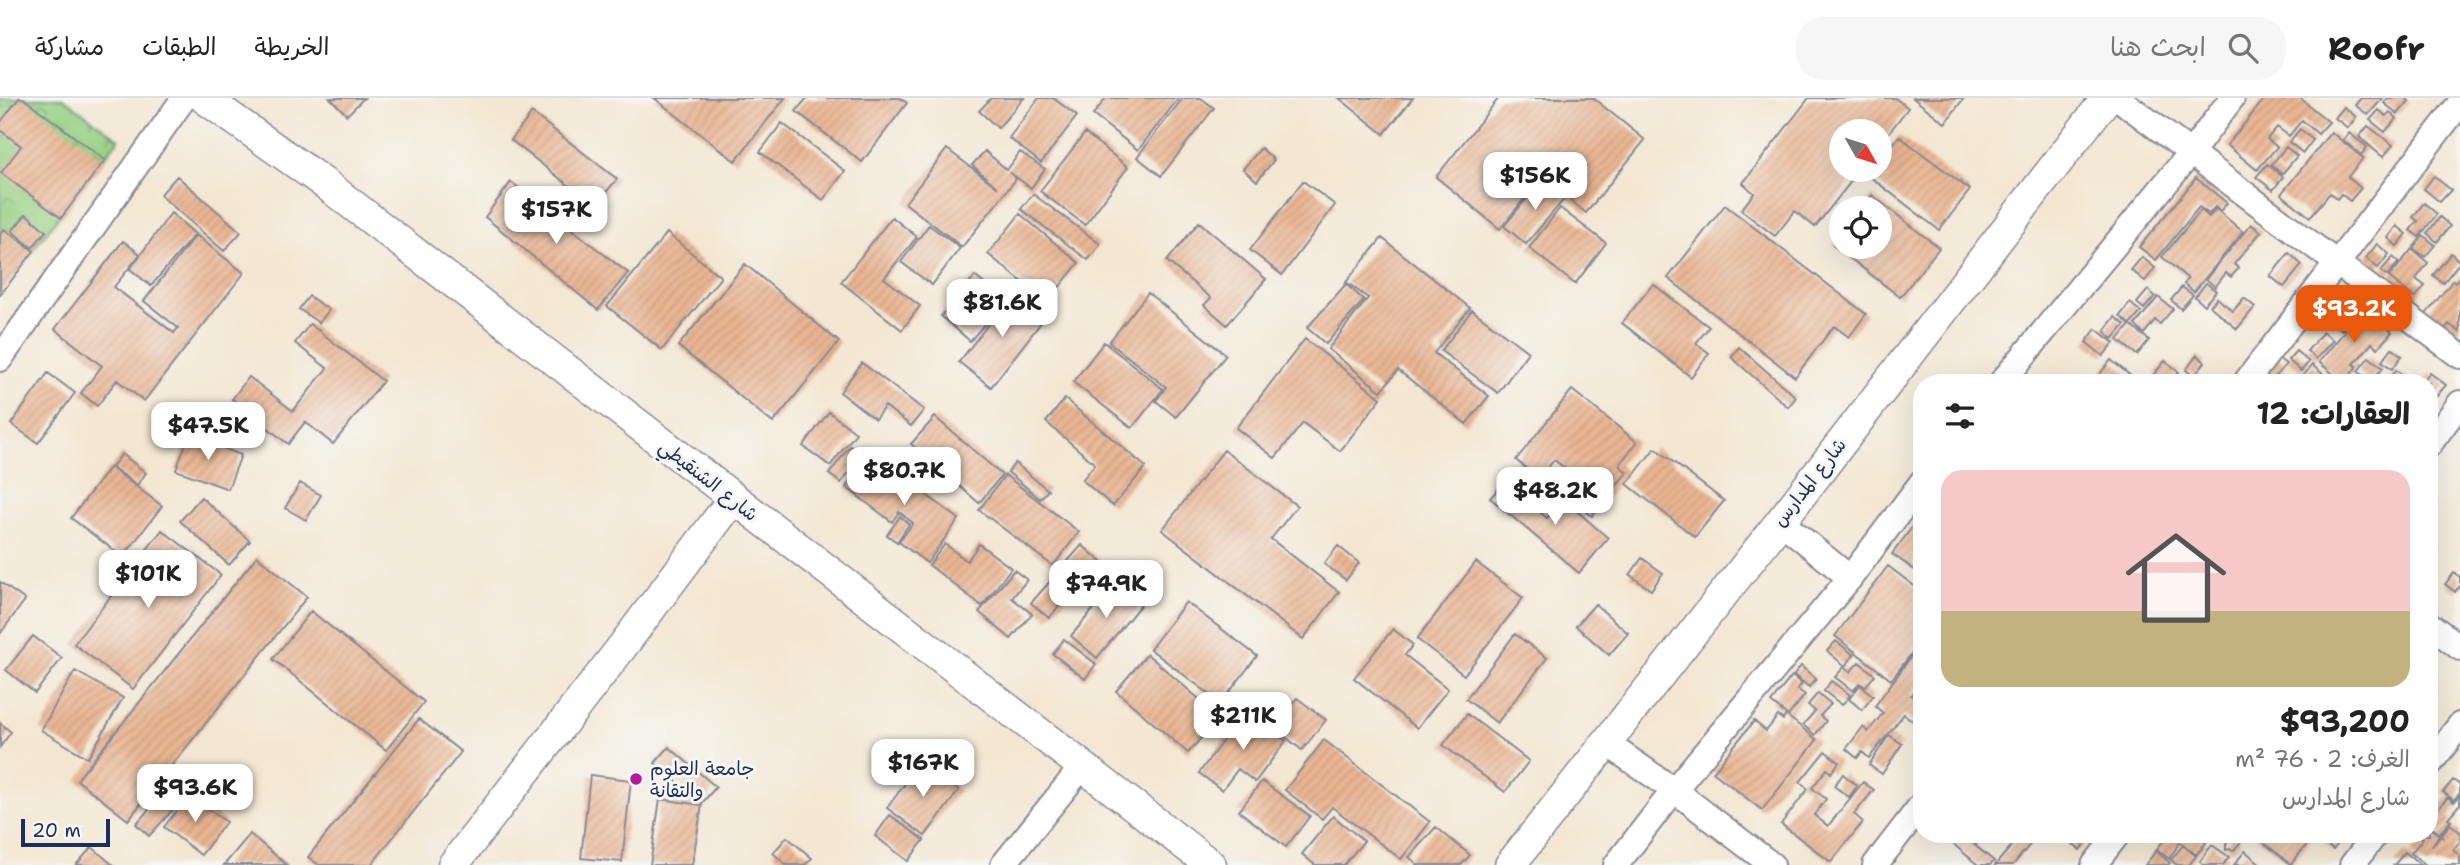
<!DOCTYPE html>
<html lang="ar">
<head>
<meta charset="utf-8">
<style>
  :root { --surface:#fff; --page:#f6f6f6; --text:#222; --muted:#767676; --line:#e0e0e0; --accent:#ea580c }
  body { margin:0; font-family:"Shantell Sans","Playpen Sans Arabic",sans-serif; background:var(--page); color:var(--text); direction:rtl; height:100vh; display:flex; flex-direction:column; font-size:26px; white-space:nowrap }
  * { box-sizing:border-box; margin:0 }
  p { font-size:23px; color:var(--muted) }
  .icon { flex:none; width:38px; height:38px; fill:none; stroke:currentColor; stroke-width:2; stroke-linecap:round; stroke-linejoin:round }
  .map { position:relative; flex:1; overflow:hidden; direction:ltr }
  .drawer { position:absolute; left:1913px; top:276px; width:525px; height:469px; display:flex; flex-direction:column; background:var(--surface); border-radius:28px; box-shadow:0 7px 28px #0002; direction:rtl }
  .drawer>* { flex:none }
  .needle { width:46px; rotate:129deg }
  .controls { position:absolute; left:1829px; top:21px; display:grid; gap:14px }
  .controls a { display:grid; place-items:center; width:63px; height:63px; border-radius:50%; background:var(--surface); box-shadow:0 7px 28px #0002; font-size:35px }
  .scale { position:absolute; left:21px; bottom:18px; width:89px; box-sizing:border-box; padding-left:7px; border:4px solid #1b2f5e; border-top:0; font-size:19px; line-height:24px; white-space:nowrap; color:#1b2f5e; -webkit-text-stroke:5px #f6f6f2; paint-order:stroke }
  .price { position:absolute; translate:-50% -60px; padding:0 16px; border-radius:14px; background:#fff; color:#222; font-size:23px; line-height:46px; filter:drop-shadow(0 2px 4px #0008) }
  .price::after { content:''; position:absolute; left:50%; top:42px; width:21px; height:16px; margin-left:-10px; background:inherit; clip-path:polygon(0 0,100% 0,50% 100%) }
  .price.selected { background:var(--accent); color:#fff }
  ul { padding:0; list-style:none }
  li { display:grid; align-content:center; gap:14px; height:371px; padding:0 28px }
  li+li { border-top:2px solid var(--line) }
  li span { display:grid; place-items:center; height:217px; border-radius:21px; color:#555 }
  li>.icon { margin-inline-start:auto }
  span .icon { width:126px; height:126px; fill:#fffc; stroke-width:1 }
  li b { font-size:30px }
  h2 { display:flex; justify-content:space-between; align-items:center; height:84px; padding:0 28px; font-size:30px }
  header { display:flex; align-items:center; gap:42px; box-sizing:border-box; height:98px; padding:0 35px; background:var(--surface); border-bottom:2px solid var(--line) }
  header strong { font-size:33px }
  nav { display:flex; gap:38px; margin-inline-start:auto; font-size:24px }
  .search { width:490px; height:63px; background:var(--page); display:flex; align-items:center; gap:18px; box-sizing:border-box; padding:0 24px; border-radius:28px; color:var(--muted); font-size:26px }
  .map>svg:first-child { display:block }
  .park { fill:url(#park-crowns); stroke:#598070; stroke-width:2 }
  .building { fill:url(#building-hatch) }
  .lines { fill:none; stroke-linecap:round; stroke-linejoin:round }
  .minor-casing { stroke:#878b98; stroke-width:28 }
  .tertiary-casing { stroke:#878b98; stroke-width:33 }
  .minor { stroke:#fff; stroke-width:24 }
  .tertiary { stroke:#fff; stroke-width:30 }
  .poi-dot { fill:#b5179e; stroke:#f6f6f2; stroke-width:2.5 }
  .labels { text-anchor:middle; stroke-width:6; stroke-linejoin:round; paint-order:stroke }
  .street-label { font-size:19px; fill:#1b2f5e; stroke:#f6f6f2 }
  .poi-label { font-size:19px; fill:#1b2f5e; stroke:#f6f6f2; text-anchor:start }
</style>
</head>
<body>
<header>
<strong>Roofr</strong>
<div class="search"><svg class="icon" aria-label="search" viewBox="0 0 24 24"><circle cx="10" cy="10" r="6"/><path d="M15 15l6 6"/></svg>ابحث هنا</div>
<nav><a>الخريطة</a><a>الطبقات</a><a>مشاركة</a></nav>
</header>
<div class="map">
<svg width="2460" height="767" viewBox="0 0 2460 767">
  <defs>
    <pattern id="park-crowns" width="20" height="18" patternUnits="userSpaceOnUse" patternTransform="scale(1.75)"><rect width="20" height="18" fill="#97d083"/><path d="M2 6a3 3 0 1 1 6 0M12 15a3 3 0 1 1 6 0" fill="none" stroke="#7aa96e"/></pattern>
    <pattern id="building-hatch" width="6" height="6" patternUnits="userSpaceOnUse" patternTransform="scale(1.75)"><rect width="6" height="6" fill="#e9b592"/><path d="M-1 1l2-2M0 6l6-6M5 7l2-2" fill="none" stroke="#c79c80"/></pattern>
  </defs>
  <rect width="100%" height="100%" fill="#f6f6f2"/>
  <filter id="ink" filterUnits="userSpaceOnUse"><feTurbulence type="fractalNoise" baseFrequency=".0143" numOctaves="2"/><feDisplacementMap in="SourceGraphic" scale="14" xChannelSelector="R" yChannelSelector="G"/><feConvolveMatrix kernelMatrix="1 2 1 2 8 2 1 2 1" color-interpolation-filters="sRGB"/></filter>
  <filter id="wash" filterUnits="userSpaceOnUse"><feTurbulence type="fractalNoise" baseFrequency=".00686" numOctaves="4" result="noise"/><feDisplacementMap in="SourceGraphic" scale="28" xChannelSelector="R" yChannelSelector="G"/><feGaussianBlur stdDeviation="1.57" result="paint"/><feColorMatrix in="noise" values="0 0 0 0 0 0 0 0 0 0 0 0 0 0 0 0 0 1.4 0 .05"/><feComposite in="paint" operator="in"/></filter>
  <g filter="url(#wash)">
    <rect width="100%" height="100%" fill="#f3e7d2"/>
    <path class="park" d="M0 0H63L119 41 0 194Z"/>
    <g id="blocks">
      <path class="building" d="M19 0H23L105 62 61 120 1 75 21 48 0 32V25Z
        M330 0H364L347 17Z
        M654 0H785L735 63Z
        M807 0H900L907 5 862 64 796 13Z
        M991 0H1024L998 30 979 13Z
        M1039 0H1053L1077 18 1041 65 1009 40Z
        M1106 0H1179L1138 52 1093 17Z
        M1183 0H1201L1214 10 1161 78 1137 59Z
        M1339 0H1413L1384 36Z
        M1499 0H1593L1645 42 1586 115 1542 78 1500 131 1436 79Z
        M1809 0H1895L1908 10 1880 46V33H1841V72H1860L1815 129 1795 113 1775 138 1741 112 1754 95 1743 85Z
        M1913 0H1964L1945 25Z
        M2265 0H2300L2329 24 2318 36 2302 22 2289 38 2277 29 2267 41 2277 49 2257 72 2227 47Z
        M2361 0H2383L2368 17 2355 7Z
        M2388 0H2406L2409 3 2398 16 2384 5Z
        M2344 9 2356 19 2348 30 2335 20Z
        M2379 12 2386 18 2390 14 2397 20 2385 34 2370 22Z
        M532 15 617 81 595 108 511 42Z
        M782 25 845 73 823 102 760 54Z
        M2368 28 2393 47 2383 59 2359 39Z
        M2300 31 2313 42 2303 55 2289 44Z
        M2331 34 2363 60 2348 79 2361 90 2350 103 2341 96 2337 101 2330 95 2310 119 2281 96Z
        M1085 35 1128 69 1085 127 1040 93Z
        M2349 35 2367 49 2361 57 2343 42Z
        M1899 38 1970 92 1939 132 1869 78 1874 72H1880V64Z
        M2286 49 2297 58 2282 76 2271 67Z
        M1261 50 1274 62 1257 83 1243 71Z
        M947 51 998 90 972 67 985 53 1007 72 1020 54 1045 71 1031 90 1009 74 1016 81 962 149 905 105Z
        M2267 66 2283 79 2273 92 2256 79Z
        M177 78 241 134 224 153 160 97Z
        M2434 78 2451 92 2440 104 2424 91Z
        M2196 80 2227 105 2220 113 2215 109 2209 116 2199 109 2156 162 2139 149Z
        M1543 81 1565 100 1526 146 1504 128Z
        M1303 83 1335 107 1282 177 1250 152Z
        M511 84 628 175 598 212 485 119Z
        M1033 96 1100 146 1088 162 1021 111Z
        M1872 97 1939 150 1900 199 1833 147 1841 137V149H1880V110H1862Z
        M2424 105 2437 116 2419 139 2410 132 2418 123 2413 119Z
        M1725 107 1866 216 1849 239 1834 228 1795 279 1668 180Z
        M1560 110 1606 145 1575 186 1529 150Z
        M2216 111 2243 134 2194 194 2184 186 2188 181 2162 159 2201 112 2209 119Z
        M171 115 195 136 151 188 130 171Z
        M26 116 46 133 32 150 12 133Z
        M1020 116 1079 165 1047 204 988 156Z
        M892 119 917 139 884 180 920 208 902 232 841 184Z
        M2440 119 2450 128 2437 144 2427 135Z
        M1199 124 1266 181 1227 227 1204 207 1211 200 1167 163Z
        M2251 126 2261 134 2234 166 2239 170 2231 179 2226 175 2215 189 2206 181Z
        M929 127 960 150 932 187 901 164Z
        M2397 128 2407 136 2397 148 2388 140Z
        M4 131 34 153 0 197V136Z
        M667 135 721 179 662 252 607 208Z
        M196 137 244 175 144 303 117 282 97 308 81 295 102 268 55 231 123 143 140 156 114 189 174 235 178 230 144 203Z
        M2423 137 2435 147 2425 159 2413 150Z
        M1382 140 1470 210 1434 255 1489 298 1466 326 1398 272 1381 293 1328 251 1368 200 1346 184Z
        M2377 146 2389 156 2378 170 2366 160Z
        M2412 151 2428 165 2416 181 2425 188 2415 200 2389 179Z
        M2289 155 2302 167 2284 189 2270 178Z
        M2451 155 2460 164 2443 185 2433 177Z
        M2142 159 2155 170 2145 183 2131 172Z
        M2393 159 2399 164 2387 178 2381 173Z
        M745 166 839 244 773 325 678 248Z
        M975 178 1004 203 970 243 941 218Z
        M2460 178V234L2449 226 2441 235 2423 220 2453 182 2455 184Z
        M2206 185 2216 193 2204 207 2195 199Z
        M1346 186 1364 202 1326 246 1307 230Z
        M1653 186 1709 229 1696 245 1709 255 1691 279 1622 225Z
        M2182 189 2193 197 2181 211 2171 202Z
        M2148 192 2155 198 2144 211 2137 205Z
        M1014 193 1046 218 991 289 959 264Z
        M1148 195 1226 257 1176 319 1156 303 1166 289 1109 244Z
        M309 198 329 212 319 225 299 211Z
        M2158 199 2173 211 2160 226 2155 222 2144 236 2135 227Z
        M2217 200 2233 213 2244 200 2255 209 2237 231 2210 208Z
        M2344 204 2357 213 2342 232 2330 222Z
        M2130 205 2141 214 2130 227 2120 218Z
        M2363 211 2392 234 2378 250 2372 245 2354 266 2357 268 2344 285 2319 264Z
        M1472 212 1528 254 1498 295 1441 253Z
        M2115 219 2125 227 2113 241 2104 233Z
        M310 226 383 283 333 346 305 324 288 346 232 301 249 279 293 313 327 270 295 245Z
        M2130 227 2149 242 2137 257 2118 242Z
        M2096 231 2114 245 2103 258 2086 244Z
        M2323 234 2333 242 2316 261 2307 253Z
        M1305 241 1381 300 1340 353 1303 325 1275 360 1236 330Z
        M1104 244 1163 291 1132 330 1073 284Z
        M1739 249 1796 299 1788 309 1731 259Z
        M2392 250 2402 258 2392 271 2382 263Z
        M2296 253 2309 264 2301 273 2288 262Z
        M2197 257 2205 264 2194 278 2186 272Z
        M2276 259 2286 266 2273 282 2275 283 2274 285H2255Z
        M2369 259 2383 270 2371 284 2358 273Z
        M2111 262 2132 279 2127 285H2110L2099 277Z
        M2165 263 2179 274 2170 285H2166L2154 276Z
        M862 265 924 312 911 328 885 308 875 321 840 294Z
        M2312 267 2324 277 2317 285H2312L2303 278Z
        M2396 272 2414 285H2387Z
        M48 275 75 295 38 345 11 326Z
        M2430 275 2446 287 2435 300 2429 295V285H2422Z
        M1572 292 1637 344 1619 367 1627 374 1592 418 1566 397 1578 380 1554 362 1539 381 1516 362Z
        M1065 301 1146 369 1113 408 1082 382 1095 366 1046 324Z
        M829 314 856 335 830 368 803 348Z
        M935 319 1002 377 979 405 911 346Z
        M189 337 241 357 228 391 176 372Z
        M850 348 862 358 841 385 829 376Z
        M1655 350 1724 403 1695 439 1627 386Z
        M1224 352 1297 408 1271 441 1339 494 1303 541 1162 432Z
        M122 356 146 375 137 387 112 369Z
        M871 356 959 421 927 465 899 444 913 425 899 414 892 424 846 389Z
        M1015 365 1048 392 1040 401 1008 374Z
        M110 369 162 408 123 459 71 420Z
        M1005 377 1079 434 1053 468 979 412Z
        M1505 384 1547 420 1563 401 1608 440 1579 475 1490 400Z
        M300 385 321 397 306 422 285 410Z
        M201 399 250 443 229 467 180 423Z
        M1922 416V477L1892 456Z
        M900 418 909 426 897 444 887 437Z
        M162 432 221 477 133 591 74 546Z
        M945 446 967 463 979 446 1011 470 982 508 929 467Z
        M1082 447 1111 472 1086 501 1074 491 1049 520 1031 505Z
        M1338 448 1359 465 1346 482 1324 466Z
        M257 458 307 499 128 722 77 682Z
        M1642 460 1663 475 1651 492 1630 477Z
        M1476 464 1523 500 1464 577 1417 541Z
        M1888 468 1922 494V542L1891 582 1835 538Z
        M1014 472 1027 482 1012 500 1032 516 1011 541 979 514Z
        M2454 475 2460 479V487L2455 494 2445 486Z
        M0 484 25 502 0 536Z
        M1116 484 1142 505 1097 560 1071 538Z
        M1186 504 1257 558 1221 605 1150 551Z
        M1595 506 1628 535 1609 557 1576 528Z
        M311 513 424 604 386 652 273 561Z
        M1393 531 1413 547 1405 557 1448 591 1417 630 1354 580Z
        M1515 536 1547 560 1497 625 1466 601Z
        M33 538 62 560 35 595 6 572Z
        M1064 541 1096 566 1085 581 1053 556Z
        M1836 543 1854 557 1845 568 1827 553Z
        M1147 556 1206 607 1196 618 1210 630 1188 655 1116 593Z
        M1913 556 1922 563V584L1911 597 1922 606V628L1920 629 1904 616 1869 660 1862 654 1857 660 1846 651 1863 629 1868 634 1883 615 1875 608Z
        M1859 564 1875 577 1865 589 1860 585 1853 593 1835 579 1844 569 1850 574Z
        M1801 568 1816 581 1809 589 1794 577Z
        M75 573 123 600 88 660 41 632Z
        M1792 578 1802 586 1797 591 1805 597 1788 618 1771 604Z
        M1831 583 1850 597 1842 607 1824 593Z
        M1860 587 1873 598 1862 612 1849 601Z
        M1818 595 1831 606 1820 618 1826 623 1815 637 1803 627 1815 613 1808 607Z
        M1297 600 1326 622 1302 652 1274 630Z
        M1245 613 1286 643 1255 684 1238 671 1222 692 1199 675Z
        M1467 616 1529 663 1505 694 1443 647Z
        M1786 617 1817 642 1762 712 1713 674 1754 623 1766 633 1778 618 1783 622Z
        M419 621 461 654 371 767H319L308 759Z
        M0 625 11 634 0 649Z
        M1889 637 1902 646 1882 676 1869 667Z
        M1324 642 1430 724 1401 761 1332 709 1322 721 1285 692Z
        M669 649 716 689 702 705 655 665Z
        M1825 653 1839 664 1831 675 1827 671 1812 690 1826 701 1814 717 1828 728 1863 684 1874 692 1854 716 1863 724 1831 764 1781 726 1808 691 1800 684Z
        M921 664 959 692 925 738 887 710Z
        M1843 676 1857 688 1849 699 1834 688Z
        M590 677 631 682 622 764 581 760Z
        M2453 682 2460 687V695L2454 702 2443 694Z
        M1262 683 1310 718 1286 749 1239 713Z
        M167 691 181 703 149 738 136 726Z
        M183 692 226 724 201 757 164 729 184 703 177 699Z
        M2460 697V706L2448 720 2451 723 2439 736 2429 727V721L2448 699 2454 704Z
        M660 701 702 707 692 767H650Z
        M890 717 924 742 908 763 875 738Z
        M1333 718 1364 743 1344 767H1315L1302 756Z
        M2450 726 2460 734V743L2453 752 2460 758V767H2426L2411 755 2423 740 2421 739 2423 737H2429V729L2439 737 2432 748 2440 738 2442 739 2441 737Z
        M1436 729 1470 757 1461 767H1418L1409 759Z
        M250 736 287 767H224Z
        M1959 737H1984L1976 747 1967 741 1994 763 1990 767H1978L1952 745Z
        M2021 737H2038L2013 767H1995Z
        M2070 737H2092L2080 752 2066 741Z
        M2168 737H2196L2206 745 2196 757 2180 744 2169 761 2157 751Z
        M2233 737 2241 744 2233 753 2230 751 2226 752V746Z
        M2256 737H2315L2291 766 2255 738Z
        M2327 737H2345L2333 752 2322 743Z
        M787 739 812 760 805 767H786L773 755Z
        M2183 747 2196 758 2189 767H2177L2171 762Z
        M2212 747 2229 759 2223 767H2203L2200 763Z
        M92 749 113 767H76Z
        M2156 753 2170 765 2168 767H2145Z
        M2245 753 2262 767H2234Z
        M2405 754 2421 767H2394Z"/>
    </g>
  </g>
  <g filter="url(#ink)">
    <use href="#blocks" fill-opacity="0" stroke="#878b98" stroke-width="2"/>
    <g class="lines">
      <defs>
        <path id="minor" d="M2118 0 2460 258
          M0 261 184 0
          M2001 285 2190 56 2232 0
          M2245 285 2460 5
          M2429 347 2460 305
          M1779 422 1850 480
          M2429 526 2460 550
          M1606 645 1674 692 1772 767
          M2429 667 2460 627
          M1003 767 1082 669
          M1616 767 1674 692 1850 480 1922 384
          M1875 767 1922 706
          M2094 767 2117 737
          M2352 767 2375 737"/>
        <path id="tertiary" d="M204 0 328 88 1211 767
          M453 767 622 549 733 401
          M1510 767 1795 405 2107 0"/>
      </defs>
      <use href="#minor" class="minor-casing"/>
      <use href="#tertiary" class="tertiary-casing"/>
      <use href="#minor" class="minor"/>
      <use href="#tertiary" class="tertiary"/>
    </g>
  </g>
  <circle class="poi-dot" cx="636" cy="681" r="7"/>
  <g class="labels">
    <g class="street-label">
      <text transform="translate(709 382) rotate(38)" y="7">شارع الشنقيطي</text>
      <text transform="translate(1809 384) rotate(-52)" y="7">شارع المدارس</text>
    </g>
    <g class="poi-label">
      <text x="650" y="677">جامعة العلوم<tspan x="650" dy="22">والتقانة</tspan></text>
    </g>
  </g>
</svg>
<div class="controls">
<a><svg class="needle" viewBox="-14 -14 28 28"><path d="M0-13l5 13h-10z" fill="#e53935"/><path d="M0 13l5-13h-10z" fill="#767676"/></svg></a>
<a><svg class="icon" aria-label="locate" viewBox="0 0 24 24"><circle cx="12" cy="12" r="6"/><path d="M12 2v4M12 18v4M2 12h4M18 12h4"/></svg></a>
</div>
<div class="scale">20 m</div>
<b class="price" style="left:1535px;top:114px">$156K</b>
<b class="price" style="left:556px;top:148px">$157K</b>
<b class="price" style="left:1002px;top:241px">$81.6K</b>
<b class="price selected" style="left:2354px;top:247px">$93.2K</b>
<b class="price" style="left:208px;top:364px">$47.5K</b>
<b class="price" style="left:904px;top:409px">$80.7K</b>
<b class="price" style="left:1555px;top:429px">$48.2K</b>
<b class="price" style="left:148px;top:512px">$101K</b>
<b class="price" style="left:1106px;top:522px">$74.9K</b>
<b class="price" style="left:1243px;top:654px">$211K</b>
<b class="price" style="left:923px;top:701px">$167K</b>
<b class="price" style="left:195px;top:726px">$93.6K</b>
<section class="drawer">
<h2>العقارات: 12<svg class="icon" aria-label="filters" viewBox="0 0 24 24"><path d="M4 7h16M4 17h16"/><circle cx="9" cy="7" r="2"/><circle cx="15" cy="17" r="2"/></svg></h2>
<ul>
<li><span style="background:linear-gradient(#f6c9c9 65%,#c2b280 0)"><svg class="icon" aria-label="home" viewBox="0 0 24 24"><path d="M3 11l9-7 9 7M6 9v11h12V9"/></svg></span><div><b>$93,200</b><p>الغرف: 2 · 76 m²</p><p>شارع المدارس</p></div></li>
</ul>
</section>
</div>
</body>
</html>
